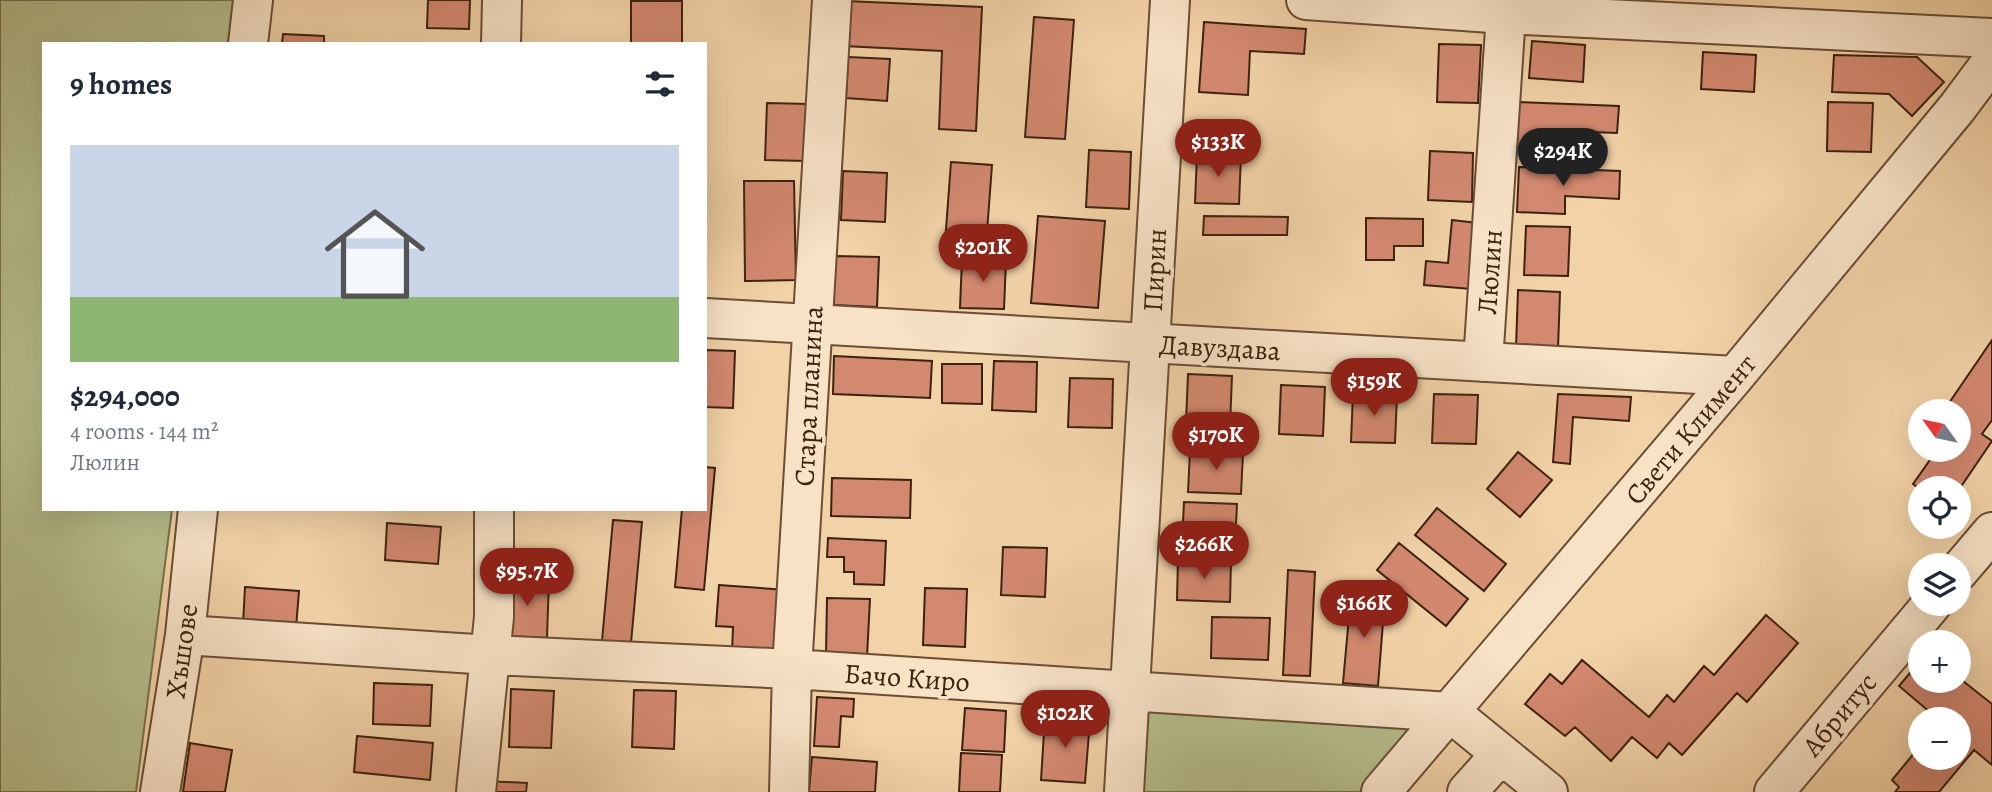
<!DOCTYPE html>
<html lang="en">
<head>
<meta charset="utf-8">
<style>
  :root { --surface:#fff; --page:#f2f2f3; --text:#1f2937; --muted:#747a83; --line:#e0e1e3; --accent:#8f2418 }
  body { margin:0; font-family:Alegreya,serif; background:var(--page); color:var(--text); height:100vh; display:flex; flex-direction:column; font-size:26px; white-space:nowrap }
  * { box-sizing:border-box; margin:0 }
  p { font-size:23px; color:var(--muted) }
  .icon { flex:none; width:38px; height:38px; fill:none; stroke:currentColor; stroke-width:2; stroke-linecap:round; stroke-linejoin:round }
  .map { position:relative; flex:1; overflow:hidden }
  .panel { position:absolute; left:42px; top:42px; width:665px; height:469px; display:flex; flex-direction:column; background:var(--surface); border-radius:0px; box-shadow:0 7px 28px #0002 }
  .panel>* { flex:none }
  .needle { width:46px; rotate:303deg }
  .tools { position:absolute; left:1908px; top:399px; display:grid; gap:14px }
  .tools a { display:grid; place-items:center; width:63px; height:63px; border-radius:50%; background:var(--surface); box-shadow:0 7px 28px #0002; font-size:35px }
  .price { position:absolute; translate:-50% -60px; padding:0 16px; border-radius:24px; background:var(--accent); color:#fff; font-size:23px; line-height:46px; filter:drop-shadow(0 2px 4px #0008) }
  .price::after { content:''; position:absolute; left:50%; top:42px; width:21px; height:16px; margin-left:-10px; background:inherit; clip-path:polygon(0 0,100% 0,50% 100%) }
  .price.current { background:#222; color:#fff }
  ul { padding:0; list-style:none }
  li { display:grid; align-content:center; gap:14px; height:371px; padding:0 28px }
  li+li { border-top:2px solid var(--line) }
  li span { display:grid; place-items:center; height:217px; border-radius:0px; color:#555 }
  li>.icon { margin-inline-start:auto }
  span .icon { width:126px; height:126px; fill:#fffc; stroke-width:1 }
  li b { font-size:30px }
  h2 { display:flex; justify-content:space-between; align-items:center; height:84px; padding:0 28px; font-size:30px }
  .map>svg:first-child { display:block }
  .green { fill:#b5bd8b; stroke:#79704c; stroke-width:2 }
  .building { fill:#d38970; stroke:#3d220e; stroke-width:2 }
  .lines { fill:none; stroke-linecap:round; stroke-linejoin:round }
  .minor-casing { stroke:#6a4e34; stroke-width:42 }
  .minor { stroke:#f7e2c6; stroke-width:38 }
  .labels { text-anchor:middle; stroke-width:7; stroke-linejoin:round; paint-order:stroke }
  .street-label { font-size:28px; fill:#3d220e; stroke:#f7e2c6 }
</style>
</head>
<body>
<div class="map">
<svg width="1992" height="792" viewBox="0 0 1992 792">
  <rect width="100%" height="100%" fill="#f2d2a7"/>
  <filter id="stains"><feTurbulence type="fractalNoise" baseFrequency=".00286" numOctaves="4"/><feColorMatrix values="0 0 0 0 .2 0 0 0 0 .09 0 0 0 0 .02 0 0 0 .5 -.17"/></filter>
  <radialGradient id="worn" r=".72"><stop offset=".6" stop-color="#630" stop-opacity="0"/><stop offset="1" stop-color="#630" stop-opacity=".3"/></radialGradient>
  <path class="green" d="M0 0H237L232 44H44V509H172L136 792H0Z
    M1146 705 1421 726 1363 792H1141Z"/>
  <path class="building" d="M428 0H470L469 29 427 28Z
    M631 1H682V44H631Z
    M846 1 982 7 976 131 939 129 942 51 844 46Z
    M1034 17 1074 20 1065 139 1025 137Z
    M1204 22 1306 29 1304 54 1250 51 1248 95 1199 92Z
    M283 34 324 36V44H282Z
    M1532 41 1585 45 1583 82 1529 78Z
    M1439 44 1481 45 1478 103 1437 102Z
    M1703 52 1756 55 1754 92 1701 89Z
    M1834 55 1917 57 1944 82 1912 116 1889 94 1832 92Z
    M848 57 890 59 887 101 846 98Z
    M1517 102 1619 106 1617 133 1564 131V149L1516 147Z
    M1828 102 1873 103 1871 152 1827 151Z
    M767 103 809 104 806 161 765 160Z
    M1089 150 1131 152 1129 209 1086 207Z
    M1430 151 1473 153 1472 202 1428 200Z
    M1197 154 1241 155 1239 204 1195 203Z
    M951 162 992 165 986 245 945 243Z
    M1519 167 1620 171 1619 199 1565 196V214L1517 212Z
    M843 171 887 173 885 222 841 220Z
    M744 181H794L796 280 745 281Z
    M1038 216 1105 221 1098 308 1031 303Z
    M1204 216 1288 217 1287 235H1203Z
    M1366 218 1423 219V246H1394V260H1366Z
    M1452 220 1477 223 1471 289 1424 285 1426 261 1448 263Z
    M1526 226 1570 227 1568 276 1524 275Z
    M835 256 879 257 877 307 833 305Z
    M962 259 1006 260 1004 309 960 308Z
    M1518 290 1560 292 1558 349 1516 348Z
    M1992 340V420L1982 434 1992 441 1958 491V488L1920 489 1913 484 1937 450H1958V411H1948L1945 409Z
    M705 350 735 351 733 408 705 407Z
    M834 356 932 361 930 398 833 394Z
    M994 361 1037 362 1036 412 992 410Z
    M942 364H982V404L942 403Z
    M1188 374 1232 376 1230 425 1186 423Z
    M1070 378 1113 379 1112 428 1068 427Z
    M1281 385 1325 387 1323 436 1279 434Z
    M1353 393 1397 394 1395 443 1351 442Z
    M1434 394 1478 395 1476 444 1432 443Z
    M1558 394 1631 397 1629 421 1573 417 1570 464 1553 462Z
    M1190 451 1243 453 1241 494 1188 492Z
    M1518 452 1552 480 1520 517 1487 489Z
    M705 467 715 468 704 590 675 587 682 509H705Z
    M832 478 911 480 910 518 831 516Z
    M1184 502 1237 504 1235 545 1182 543Z
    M1437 508 1506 564 1484 591 1415 535Z
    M613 520 642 522 631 643 602 641Z
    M387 523 441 527 438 564 385 560Z
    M828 538 886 541 884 585 854 584V572H844V557H827Z
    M1399 543 1468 599 1446 626 1377 570Z
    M1003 547 1047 548 1045 597 1001 595Z
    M1178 559 1231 561 1230 602 1177 600Z
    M1288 570 1315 572 1310 676 1283 675Z
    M507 578 549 580 547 638 505 636Z
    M719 585 787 590 782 655 732 652 733 627 716 626Z
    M245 587 299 591 296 628 243 624Z
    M925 588 967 589 965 647 923 645Z
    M1351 594 1385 597 1378 686 1343 683Z
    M827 598 870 599 867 657 826 655Z
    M1766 615 1798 643 1747 702 1737 693 1682 755 1669 743 1657 758 1632 737 1611 761 1575 727 1565 736 1525 704 1550 674 1562 684 1582 660 1649 717 1667 695 1674 702 1704 666 1714 675Z
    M1212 617 1270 618 1268 660 1211 658Z
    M1920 661V681H1958V677L1992 704V765L1974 750 1939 792H1895L1899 787 1892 780 1920 746V758H1958V719H1938L1899 686Z
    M374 683 432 685 430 726 373 724Z
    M511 689 554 691 551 748 509 747Z
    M634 690 676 691 674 749 632 747Z
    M817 697 854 699 853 717 841 716 839 747 814 746Z
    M965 708 1006 711 1004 752 962 750Z
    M1045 716 1090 720 1085 783 1041 780Z
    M357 736 433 743 430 780 354 772Z
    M190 743 232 750 225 792H183Z
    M961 753 1002 755 1000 792H959Z
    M812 757 877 762 875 792H809Z
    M485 781 527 783 526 792H484Z"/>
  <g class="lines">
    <defs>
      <path id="minor" d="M1306 0 1506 14 1992 38
        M248 44 253 0
        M501 44 502 0
        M705 318 1735 376
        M1483 362 1506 14
        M1958 572 1992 532
        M185 635 490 655 792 669 1450 712 1548 792
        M160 792 185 635 198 509
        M476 792 494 617V509
        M789 792 792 669 832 0
        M1124 792 1170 0
        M1381 792 1735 376 1957 108 1992 61
        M1467 792 1501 754
        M1774 792 1932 604"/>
    </defs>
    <use href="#minor" class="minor-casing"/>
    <use href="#minor" class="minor"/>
  </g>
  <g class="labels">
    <g class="street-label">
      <text transform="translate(1154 270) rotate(-87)" y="10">Пирин</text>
      <text transform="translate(1489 272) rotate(-86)" y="10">Люлин</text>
      <text transform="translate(1220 347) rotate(3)" y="10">Давуздава</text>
      <text transform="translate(808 396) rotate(-87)" y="10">Стара планина</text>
      <text transform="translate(1690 429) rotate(-50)" y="10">Свети Климент</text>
      <text transform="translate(181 651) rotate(-82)" y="10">Хъшове</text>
      <text transform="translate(907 677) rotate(4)" y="10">Бачо Киро</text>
      <text transform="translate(1839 714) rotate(-50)" y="10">Абритус</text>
    </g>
  </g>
  <rect width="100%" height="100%" filter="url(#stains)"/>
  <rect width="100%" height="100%" fill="url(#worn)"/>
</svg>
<div class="tools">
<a><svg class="needle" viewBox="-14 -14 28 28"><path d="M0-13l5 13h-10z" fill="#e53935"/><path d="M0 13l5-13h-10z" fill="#747a83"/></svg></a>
<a><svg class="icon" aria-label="locate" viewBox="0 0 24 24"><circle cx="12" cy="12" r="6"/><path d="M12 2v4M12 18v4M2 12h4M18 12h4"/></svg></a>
<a><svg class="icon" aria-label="layers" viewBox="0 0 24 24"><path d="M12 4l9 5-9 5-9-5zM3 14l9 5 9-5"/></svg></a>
<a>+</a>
<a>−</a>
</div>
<b class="price" style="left:1218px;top:179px">$133K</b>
<b class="price current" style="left:1563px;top:188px">$294K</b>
<b class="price" style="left:983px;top:284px">$201K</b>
<b class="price" style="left:1374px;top:418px">$159K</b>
<b class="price" style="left:1216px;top:472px">$170K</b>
<b class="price" style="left:1204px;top:581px">$266K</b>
<b class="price" style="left:527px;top:608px">$95.7K</b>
<b class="price" style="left:1364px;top:640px">$166K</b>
<b class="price" style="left:1065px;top:750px">$102K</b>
<section class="panel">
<h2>9 homes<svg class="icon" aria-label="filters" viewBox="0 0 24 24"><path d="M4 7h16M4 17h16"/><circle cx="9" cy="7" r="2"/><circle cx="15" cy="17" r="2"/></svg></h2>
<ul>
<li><span style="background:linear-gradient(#c9d6e8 70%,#8fb573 0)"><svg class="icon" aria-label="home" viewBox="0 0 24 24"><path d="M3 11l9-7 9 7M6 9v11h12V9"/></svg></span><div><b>$294,000</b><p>4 rooms · 144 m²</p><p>Люлин</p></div></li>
</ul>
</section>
</div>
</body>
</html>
